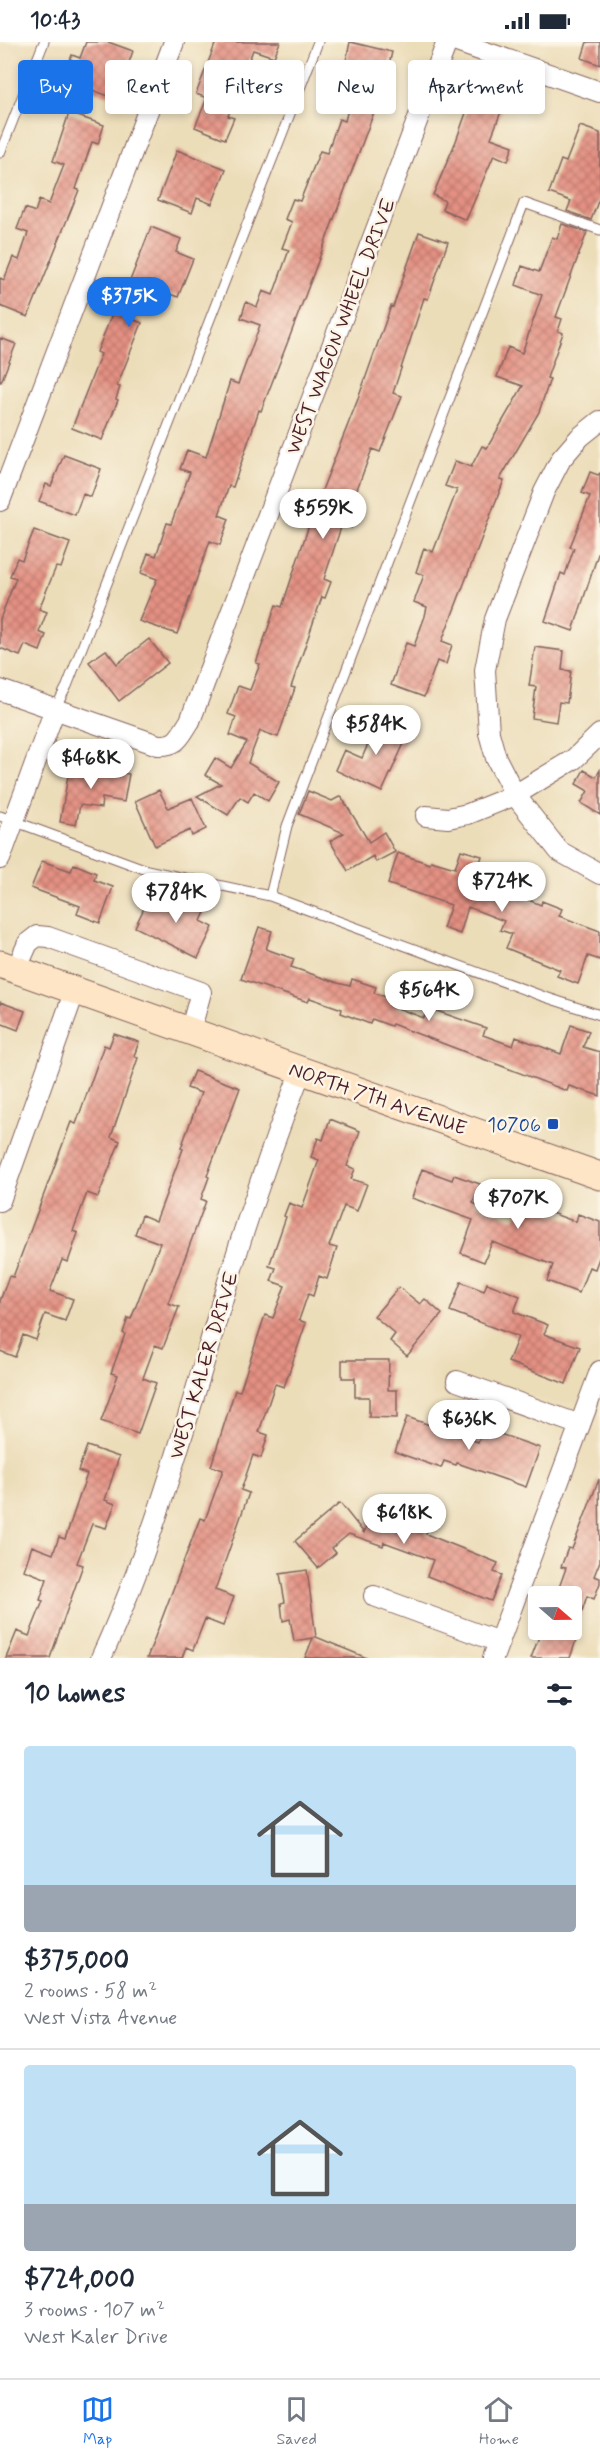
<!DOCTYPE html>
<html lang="en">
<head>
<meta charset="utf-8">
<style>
  :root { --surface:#fff; --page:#f6f6f7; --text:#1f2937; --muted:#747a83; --line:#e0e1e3; --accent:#1a73e8 }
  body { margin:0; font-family:Mynerve,sans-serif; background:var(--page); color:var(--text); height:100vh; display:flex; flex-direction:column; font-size:22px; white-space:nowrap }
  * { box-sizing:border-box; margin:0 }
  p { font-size:20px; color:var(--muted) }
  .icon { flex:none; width:33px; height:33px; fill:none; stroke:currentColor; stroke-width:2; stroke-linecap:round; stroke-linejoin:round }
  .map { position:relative; height:1616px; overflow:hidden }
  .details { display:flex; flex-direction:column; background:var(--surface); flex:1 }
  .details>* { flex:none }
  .banner { position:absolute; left:18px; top:18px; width:564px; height:54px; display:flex; gap:12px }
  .needle { width:39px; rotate:110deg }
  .controls { position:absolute; left:528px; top:1544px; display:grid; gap:12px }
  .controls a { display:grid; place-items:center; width:54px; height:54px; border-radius:6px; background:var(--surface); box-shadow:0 3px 9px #0003; font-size:30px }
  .price { position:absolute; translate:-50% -51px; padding:0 14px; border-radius:21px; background:#fff; color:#222; font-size:20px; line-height:39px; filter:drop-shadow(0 2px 3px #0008) }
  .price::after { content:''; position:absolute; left:50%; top:36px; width:18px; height:14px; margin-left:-9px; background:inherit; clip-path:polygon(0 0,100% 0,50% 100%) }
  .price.selected { background:var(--accent); color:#fff }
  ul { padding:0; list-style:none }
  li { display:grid; align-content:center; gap:12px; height:318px; padding:0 24px }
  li+li { border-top:2px solid var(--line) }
  li span { display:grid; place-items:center; height:186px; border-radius:6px; color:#555 }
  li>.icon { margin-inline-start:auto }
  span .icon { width:108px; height:108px; fill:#fffc; stroke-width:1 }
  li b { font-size:26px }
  h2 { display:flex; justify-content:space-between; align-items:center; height:72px; padding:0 24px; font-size:26px }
  .tag { padding:0 21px; border-radius:6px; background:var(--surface); box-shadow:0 3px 9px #0003; font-size:21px; line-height:54px }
  .tag.selected { background:var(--accent); color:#fff }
  .status { display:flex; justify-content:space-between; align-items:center; height:42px; padding:0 30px; background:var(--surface); direction:ltr }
  .status svg { height:16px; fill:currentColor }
  .tab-bar { display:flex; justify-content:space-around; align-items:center; height:84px; border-top:2px solid var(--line); background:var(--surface); font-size:16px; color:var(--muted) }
  .tab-bar a { display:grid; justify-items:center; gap:3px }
  .tab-bar .selected { color:var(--accent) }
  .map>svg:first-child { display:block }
  .building { fill:url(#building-cross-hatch) }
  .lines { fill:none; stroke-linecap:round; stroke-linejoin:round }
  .lane-casing { stroke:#83625d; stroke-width:11 }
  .street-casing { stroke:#83625d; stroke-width:22 }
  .secondary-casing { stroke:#83625d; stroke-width:29 }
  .lane { stroke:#fff; stroke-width:9 }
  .street { stroke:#fff; stroke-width:20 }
  .secondary { stroke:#fee5c5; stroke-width:27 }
  .transit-dot { fill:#1a4fb4; stroke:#fcf5e5; stroke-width:2 }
  .labels { text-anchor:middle; stroke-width:5; stroke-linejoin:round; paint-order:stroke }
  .street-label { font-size:20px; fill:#4a1f2b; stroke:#fcf5e5 }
  .transit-label { font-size:20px; fill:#164399; stroke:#fcf5e5; text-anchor:end }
</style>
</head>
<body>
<div class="status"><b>10:43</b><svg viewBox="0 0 49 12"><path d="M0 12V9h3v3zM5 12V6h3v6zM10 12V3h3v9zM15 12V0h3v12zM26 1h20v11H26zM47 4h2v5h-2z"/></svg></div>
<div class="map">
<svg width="600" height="1616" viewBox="0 0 600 1616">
  <defs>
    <pattern id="building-cross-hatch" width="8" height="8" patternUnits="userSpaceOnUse" patternTransform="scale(1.5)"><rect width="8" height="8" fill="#e49183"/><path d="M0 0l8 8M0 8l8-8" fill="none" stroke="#bb766b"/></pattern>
  </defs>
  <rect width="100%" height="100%" fill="#fcf5e5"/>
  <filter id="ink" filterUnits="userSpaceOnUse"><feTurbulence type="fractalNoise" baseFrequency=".0167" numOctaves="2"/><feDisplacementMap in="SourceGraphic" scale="12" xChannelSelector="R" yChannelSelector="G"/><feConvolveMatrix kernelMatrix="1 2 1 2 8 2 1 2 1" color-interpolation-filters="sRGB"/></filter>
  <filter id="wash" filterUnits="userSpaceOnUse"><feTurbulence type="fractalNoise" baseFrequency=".008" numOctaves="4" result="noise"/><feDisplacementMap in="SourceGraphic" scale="24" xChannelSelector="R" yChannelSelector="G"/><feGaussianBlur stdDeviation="1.35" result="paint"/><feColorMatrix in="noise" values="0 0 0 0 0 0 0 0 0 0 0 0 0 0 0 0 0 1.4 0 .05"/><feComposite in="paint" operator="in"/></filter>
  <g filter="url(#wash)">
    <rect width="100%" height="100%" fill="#ecddb9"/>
    <g id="blocks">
      <path class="building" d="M86 0H108L133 9 127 26 122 24 111 55 63 37 72 13 80 16Z
        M216 0H280L274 15 253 8 228 74 234 76 225 97 195 85 207 56 196 52Z
        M350 0 392 10 378 71 374 70 290 294 261 369 259 368 233 445 229 444 219 473 229 477 220 503 210 499 177 592 139 579 157 537 141 531 148 511 156 514 167 481 171 482 190 430 180 427 187 408 206 415 230 339 238 342 260 283 241 276 246 260 257 265 263 249 273 253 289 208 282 206 292 180 285 177 293 157 300 159 320 109 327 111 339 77 345 79 359 22 346 19Z
        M587 0H600V23L582 16Z
        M476 43 507 54 491 96 513 104 508 119 494 113 466 178 442 167 445 159 433 153 456 99Z
        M69 71 104 83 98 102 92 100 76 147 79 148 28 275 0 264V236L4 238 13 215 19 218 28 191 17 187 25 166 35 170 39 158 49 162 64 123 53 119Z
        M580 84 600 91V154L591 178 567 169 571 159 549 151 561 118 566 120Z
        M177 108 226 127 212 162 197 156 192 171 158 158Z
        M562 182 587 190 556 275 562 277 558 289 563 291 547 336 550 337 539 370 500 437 504 438 442 599 452 603 446 622 437 619 424 655 391 643 406 601 414 604 425 574 427 565 414 560 424 533 416 530 424 506 433 510 457 448 445 444 455 419 471 425 482 404 487 406 523 344 497 335 508 305 522 311 542 253 516 243 522 224 539 230 552 195 557 197Z
        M151 185 181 197 176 210 193 217 178 255 145 243 132 277 142 281 117 344 120 345 116 357 118 358 102 398 72 386 101 312 97 310 120 252 124 254Z
        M419 190 448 200 428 257 424 256 393 351 402 354 380 410 372 407 350 466 358 468 351 486 342 482 324 537 331 540 325 556 322 555 291 645 295 646 278 695 260 689 248 721 279 740 268 759 254 750 248 760 240 755 228 773 197 754 221 742 205 733 215 716 231 726 247 700 230 693 236 675 228 672 238 644 250 648 260 622 256 621 276 563 282 565 313 471 358 357 391 264 393 265Z
        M0 296 16 302 1 340H0Z
        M64 413 101 427 91 455 83 452 75 473 39 459 46 442 51 444Z
        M590 430 598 433 600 431V506L573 589 545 579 561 531 565 533 574 506 570 505 590 454 582 451Z
        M34 488 70 501 61 526 56 525 39 567 47 570 39 590 46 593 40 609 25 603 20 614 0 606V577L16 536 10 534 17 516 22 518Z
        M149 597 168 621 119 659 89 620 106 608 117 622Z
        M535 605 564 609 562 628 571 629 567 661 559 660 556 680 532 676 536 645 529 644Z
        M386 674 411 686 382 750 335 728 344 708 362 716 372 693 377 695Z
        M70 722 129 732 124 760 102 756 101 766 80 763 76 783 60 780Z
        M584 728 596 735 600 728V773L581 761 588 749 576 742Z
        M159 748 168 766 192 756 206 787 192 794 190 788 155 804 135 759Z
        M308 749 332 759 341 754 369 800 384 790 395 810 376 820 373 814 348 829 330 799 344 791 299 772Z
        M461 808 482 814 475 837 541 863 542 859 562 867 559 874 600 889V918L588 914 578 942 557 934 560 928 506 906 512 892 500 888 504 879 468 865 460 892 443 886 451 863 388 842 398 811 430 822 431 819 455 826Z
        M42 819 71 829 74 822 96 831 94 838 113 845 100 881 77 872 80 864 31 846Z
        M170 851 206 868 201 879 213 885 198 916 135 885 148 858 163 866Z
        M259 885 272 889 266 907 294 917 291 925 338 941 350 944 352 937 376 945 374 951 400 960 397 966 424 976 428 966 486 986 483 993 513 1004 516 995 561 1012 571 983 589 989 583 1005 600 1010V1054L569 1044 567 1049 392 982 391 984 372 977 370 982 341 971 342 967 310 956 308 960 241 937Z
        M0 960 25 969 18 988 0 981Z
        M114 992 139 1000 134 1014 138 1016 111 1095 120 1099 98 1155 87 1151 73 1189 78 1191 68 1220 62 1218 50 1249 73 1257 65 1279 45 1272 36 1298 23 1293 15 1315 0 1309V1259L9 1234 13 1235 71 1080 76 1082 104 1003 109 1005Z
        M194 1029 240 1046 207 1134 209 1135 201 1157 206 1159 168 1261 179 1265 163 1306 155 1303 143 1336 156 1341 138 1392 101 1379 118 1333 111 1331 125 1292 123 1291 128 1276 131 1277 160 1201 135 1192 142 1173 156 1179 183 1107 181 1106 201 1051 187 1046Z
        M330 1077 360 1089 347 1124 355 1127 351 1137 367 1142 357 1169 344 1164 329 1204 337 1206 327 1237 319 1234 313 1254 308 1252 299 1278 306 1281 284 1345 275 1342 259 1390 268 1393 261 1416 253 1413 241 1448 249 1451 215 1548 234 1555 223 1584 205 1577 193 1608 186 1605 182 1616H147L200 1476 205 1478 223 1428 211 1424 235 1348 240 1349 265 1273 273 1276 285 1244 271 1239 276 1226 269 1224 286 1175 284 1174 289 1161 302 1166 319 1118 311 1115 318 1096 323 1098Z
        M422 1127 452 1138 454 1133 480 1142 473 1161 515 1177 521 1160 576 1180 578 1172 600 1180V1213L595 1227 589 1225 579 1251 547 1239 553 1223 492 1200 484 1220 461 1211 473 1178 412 1156Z
        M461 1240 484 1249 487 1241 520 1254 514 1270 548 1283 544 1292 580 1305 566 1342 508 1320 518 1295 450 1269Z
        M399 1245 420 1262 425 1257 442 1272 407 1314 390 1299 395 1292 374 1274Z
        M342 1318H389L388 1348H397V1376L369 1375V1355H355V1336H342Z
        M407 1375 478 1400 483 1386 540 1406 526 1445 457 1421 456 1423 444 1419 441 1426 395 1410Z
        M87 1404 119 1415 105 1458 115 1462 106 1486 92 1482 77 1521 83 1523 50 1616H6L17 1589 29 1594 43 1559 40 1558 47 1537 24 1528 32 1504 53 1512 59 1495 65 1497 87 1432 78 1429Z
        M599 1437 600 1519 594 1534 600 1536V1541L594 1557 587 1554 576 1587H580L570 1616H531L542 1587H572V1554H556L566 1526 561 1525 568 1506 572 1507Z
        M378 1454 432 1473 426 1492 498 1521 494 1530 502 1533 491 1559 427 1534 433 1518 384 1500 383 1504 349 1492 332 1506 336 1511 318 1526 295 1499 340 1461 364 1491Z
        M307 1528 316 1595 367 1616H305L313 1596 294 1599 290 1577 283 1579 281 1561 285 1560 280 1532Z"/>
    </g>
  </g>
  <g filter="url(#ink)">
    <use href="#blocks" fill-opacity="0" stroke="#83625d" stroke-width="1.5"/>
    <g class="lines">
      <defs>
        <path id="lane" d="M0 111 44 0
          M55 667 67 644 318 0
          M0 774 147 828 270 854 542 954 600 973
          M270 854 287 784 524 161 600 188"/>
        <path id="street" d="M457 0 600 50
          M600 379 580 395 561 417 544 450 495 577 485 628 489 691 496 716 515 753 559 809 600 832
          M0 459 174 0
          M0 648 158 703C178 704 180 694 190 679L447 0
          M426 774 448 776 468 772 515 753 574 717 600 692
          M0 817 55 667
          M16 928 28 901 37 894 48 895 201 950 190 990
          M0 1159 75 948
          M457 1339 580 1383
          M374 1554 499 1600
          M101 1616C154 1501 187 1377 223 1256 246 1179 272 1103 301 1029
          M493 1616 600 1329"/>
        <path id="secondary" d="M0 922 600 1134"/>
      </defs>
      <use href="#lane" class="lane-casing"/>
      <use href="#street" class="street-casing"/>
      <use href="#secondary" class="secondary-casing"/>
      <use href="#lane" class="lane"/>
      <use href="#street" class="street"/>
      <use href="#secondary" class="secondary"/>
    </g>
  </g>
  <rect class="transit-dot" x="547" y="1076" width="12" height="12" rx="3"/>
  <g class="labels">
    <g class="street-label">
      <text transform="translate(340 284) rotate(-69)" y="7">WEST WAGON WHEEL DRIVE</text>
      <text transform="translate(378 1056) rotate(19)" y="7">NORTH 7TH AVENUE</text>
      <text transform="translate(203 1323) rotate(-73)" y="7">WEST KALER DRIVE</text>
    </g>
    <g class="transit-label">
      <text x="541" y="1089">10706</text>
    </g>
  </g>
</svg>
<div class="controls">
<a><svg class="needle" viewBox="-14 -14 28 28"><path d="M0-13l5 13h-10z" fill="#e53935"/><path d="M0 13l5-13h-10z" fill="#747a83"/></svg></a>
</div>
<b class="price selected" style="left:129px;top:286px">$375K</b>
<b class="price" style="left:323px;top:498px">$559K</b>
<b class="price" style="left:376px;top:714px">$584K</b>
<b class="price" style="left:91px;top:748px">$468K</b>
<b class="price" style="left:502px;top:871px">$724K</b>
<b class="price" style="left:176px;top:882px">$784K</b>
<b class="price" style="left:429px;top:980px">$564K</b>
<b class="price" style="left:518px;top:1188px">$707K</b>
<b class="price" style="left:469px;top:1409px">$636K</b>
<b class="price" style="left:404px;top:1503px">$618K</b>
<div class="banner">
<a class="tag selected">Buy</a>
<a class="tag">Rent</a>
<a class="tag">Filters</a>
<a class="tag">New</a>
<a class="tag">Apartment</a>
</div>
</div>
<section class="details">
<h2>10 homes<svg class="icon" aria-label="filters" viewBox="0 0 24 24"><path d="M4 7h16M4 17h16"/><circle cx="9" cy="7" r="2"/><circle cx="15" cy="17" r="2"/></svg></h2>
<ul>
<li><span style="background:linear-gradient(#bfe0f5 75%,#9aa5b1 0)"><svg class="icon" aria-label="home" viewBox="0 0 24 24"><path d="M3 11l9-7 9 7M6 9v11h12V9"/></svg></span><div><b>$375,000</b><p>2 rooms · 58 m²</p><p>West Vista Avenue</p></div></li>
<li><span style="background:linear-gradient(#bfe0f5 75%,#9aa5b1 0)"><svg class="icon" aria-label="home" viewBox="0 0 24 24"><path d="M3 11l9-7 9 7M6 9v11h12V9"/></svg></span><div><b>$724,000</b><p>3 rooms · 107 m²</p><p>West Kaler Drive</p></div></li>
</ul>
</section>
<nav class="tab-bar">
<a class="selected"><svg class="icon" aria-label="map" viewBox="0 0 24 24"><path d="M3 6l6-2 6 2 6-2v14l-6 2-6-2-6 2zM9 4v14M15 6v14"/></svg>Map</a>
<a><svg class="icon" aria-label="saved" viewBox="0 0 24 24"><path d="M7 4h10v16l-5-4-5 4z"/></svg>Saved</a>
<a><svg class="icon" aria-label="home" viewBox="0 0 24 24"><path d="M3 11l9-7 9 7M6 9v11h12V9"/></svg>Home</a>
</nav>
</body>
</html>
